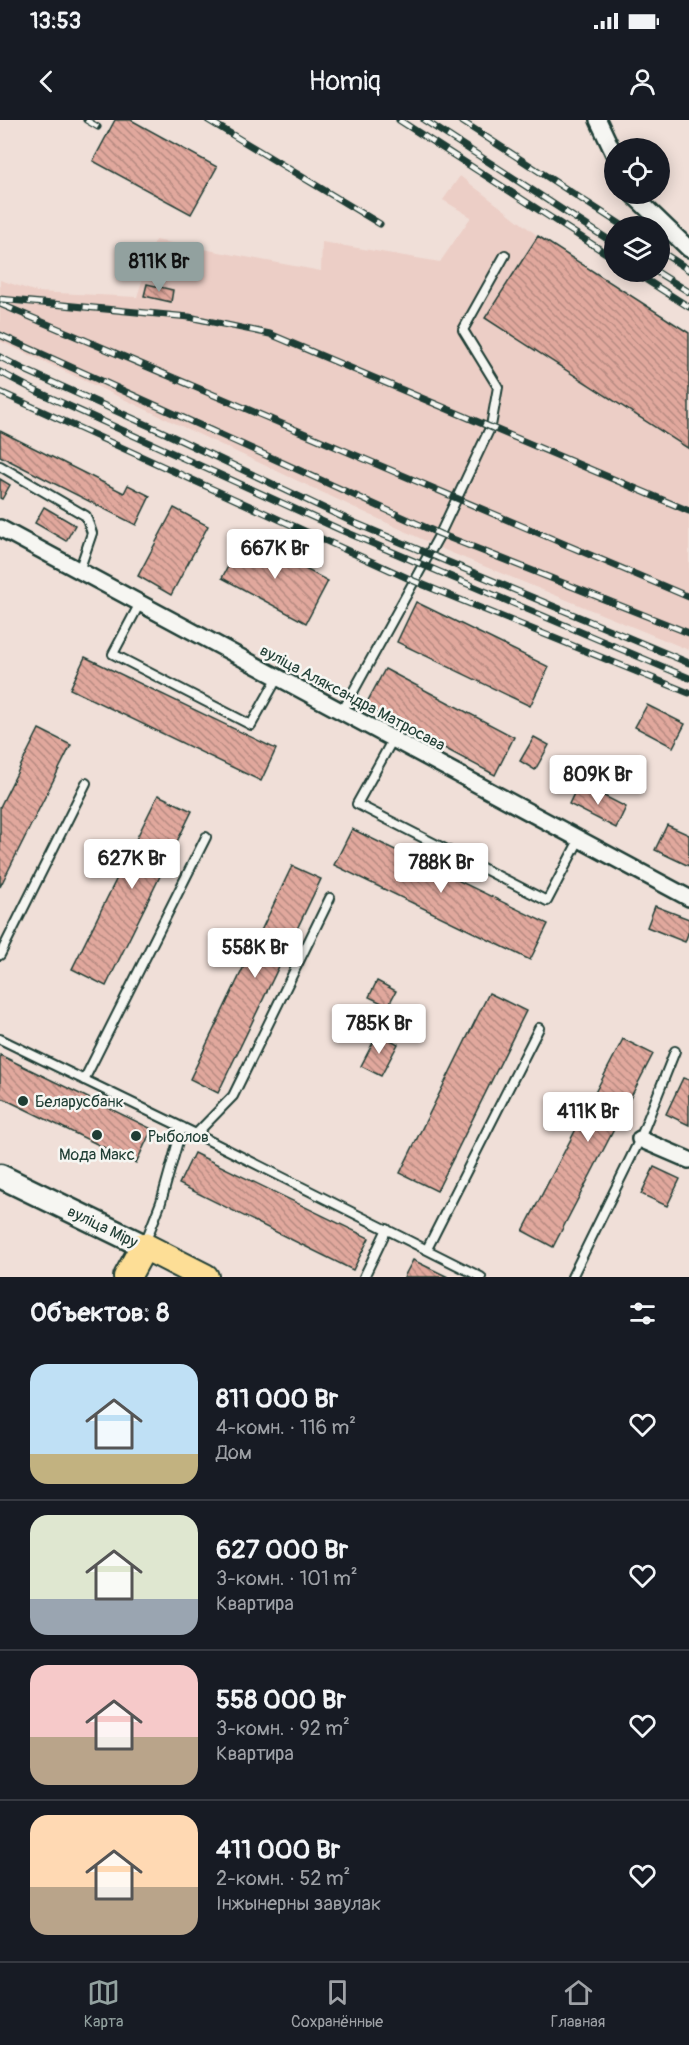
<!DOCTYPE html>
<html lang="ru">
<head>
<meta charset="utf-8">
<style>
  :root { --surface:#171b24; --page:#242831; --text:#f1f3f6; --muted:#9ea1a6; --line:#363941; --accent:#92a19f }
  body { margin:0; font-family:Pangolin,sans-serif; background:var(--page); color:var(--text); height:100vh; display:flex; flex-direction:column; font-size:22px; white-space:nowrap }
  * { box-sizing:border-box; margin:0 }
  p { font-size:20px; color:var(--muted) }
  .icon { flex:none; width:33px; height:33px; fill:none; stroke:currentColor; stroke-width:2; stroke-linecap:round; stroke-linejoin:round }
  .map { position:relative; height:1157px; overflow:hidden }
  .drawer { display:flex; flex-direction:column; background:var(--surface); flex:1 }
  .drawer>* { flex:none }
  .controls { position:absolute; left:604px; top:18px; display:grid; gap:12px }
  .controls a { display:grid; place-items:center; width:66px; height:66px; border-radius:50%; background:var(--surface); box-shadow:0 3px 15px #0003; font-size:30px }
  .price { position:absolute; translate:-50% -51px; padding:0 14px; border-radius:6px; background:#fff; color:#222; font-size:20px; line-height:39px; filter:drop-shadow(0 2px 3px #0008) }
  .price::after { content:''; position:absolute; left:50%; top:36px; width:18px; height:14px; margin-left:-9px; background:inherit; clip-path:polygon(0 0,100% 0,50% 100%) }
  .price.selected { background:var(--accent); color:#111 }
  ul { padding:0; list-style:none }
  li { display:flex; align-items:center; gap:18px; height:150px; padding:0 30px }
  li+li { border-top:2px solid var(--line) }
  li span { display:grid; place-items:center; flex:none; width:168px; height:120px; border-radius:18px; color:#555 }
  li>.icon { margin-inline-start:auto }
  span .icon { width:72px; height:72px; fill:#fffc; stroke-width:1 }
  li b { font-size:26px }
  h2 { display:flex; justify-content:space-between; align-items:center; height:72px; padding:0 30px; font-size:26px }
  .status { display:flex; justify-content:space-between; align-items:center; height:42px; padding:0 30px; background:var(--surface); direction:ltr }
  .status svg { height:16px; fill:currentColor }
  header { display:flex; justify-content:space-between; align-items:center; height:78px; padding:0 30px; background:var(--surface); font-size:27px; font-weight:600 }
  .dock { display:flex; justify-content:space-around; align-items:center; height:84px; border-top:2px solid var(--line); background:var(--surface); font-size:16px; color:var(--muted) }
  .dock a { display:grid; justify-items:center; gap:3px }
  .dock .selected { color:var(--accent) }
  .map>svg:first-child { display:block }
  .built { fill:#eccec6 }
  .building { fill:url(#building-back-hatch); stroke:#1f3d34; stroke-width:1.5 }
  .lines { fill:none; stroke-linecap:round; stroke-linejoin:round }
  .lane-casing { stroke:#1f3d34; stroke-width:12 }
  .street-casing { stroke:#1f3d34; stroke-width:20 }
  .secondary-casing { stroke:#1f3d34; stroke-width:27 }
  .primary-casing { stroke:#1f3d34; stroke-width:30 }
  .lane { stroke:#f6f6f2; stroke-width:8 }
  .street { stroke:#f6f6f2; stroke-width:15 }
  .secondary { stroke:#f6f6f2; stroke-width:22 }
  .primary { stroke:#fdde96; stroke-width:26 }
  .rail-casing { stroke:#1f3d34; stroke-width:7 }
  .rail { stroke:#f6f6f2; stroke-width:4.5; stroke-dasharray:14; stroke-linecap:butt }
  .poi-dot { fill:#1f3d34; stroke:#f6f6f2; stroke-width:2 }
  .labels { text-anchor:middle; stroke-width:5; stroke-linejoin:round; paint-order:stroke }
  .street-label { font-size:16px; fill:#1f3d34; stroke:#f6f6f2 }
  .poi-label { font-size:16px; fill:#1f3d34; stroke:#f6f6f2; text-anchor:start }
</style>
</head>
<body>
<div class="status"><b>13:53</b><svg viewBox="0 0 49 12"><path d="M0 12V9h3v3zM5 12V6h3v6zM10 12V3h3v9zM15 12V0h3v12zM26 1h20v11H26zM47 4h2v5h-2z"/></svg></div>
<header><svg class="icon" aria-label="back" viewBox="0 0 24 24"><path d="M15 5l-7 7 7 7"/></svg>Homiq<svg class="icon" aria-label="person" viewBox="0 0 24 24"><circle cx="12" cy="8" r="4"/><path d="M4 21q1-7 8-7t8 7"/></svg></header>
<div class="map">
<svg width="689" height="1157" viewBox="0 0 689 1157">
  <defs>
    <pattern id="building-back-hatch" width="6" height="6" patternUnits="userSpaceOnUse" patternTransform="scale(1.5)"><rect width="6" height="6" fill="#e1a89d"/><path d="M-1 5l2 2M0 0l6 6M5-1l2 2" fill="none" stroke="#b68a81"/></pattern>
  </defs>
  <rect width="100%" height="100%" fill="#f0dfd8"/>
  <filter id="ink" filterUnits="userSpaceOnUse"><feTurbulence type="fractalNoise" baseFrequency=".0167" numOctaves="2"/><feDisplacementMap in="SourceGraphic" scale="12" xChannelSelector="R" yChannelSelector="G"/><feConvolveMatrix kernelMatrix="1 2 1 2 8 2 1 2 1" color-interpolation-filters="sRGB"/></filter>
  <g filter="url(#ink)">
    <path class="built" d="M460 56 538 116 689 213V530L447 431 0 221V160L37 172 137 177 155 120 321 151 322 122 440 142 471 97 443 80Z"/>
    <path class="building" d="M115 0H131L217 47 191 94 93 41Z
      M538 116 689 213V329L485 198Z
      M147 164 173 170 171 182 144 176Z
      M0 311 124 373 128 365 150 376 136 405 0 336Z
      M0 359 10 365 2 379 0 378Z
      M44 387 75 405 66 421 35 403Z
      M174 388 208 406 171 475 138 456Z
      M244 416 328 461 306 503 222 458Z
      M416 482 549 547 530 586 397 522Z
      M85 537 276 629 261 661 70 569Z
      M385 549 514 617 495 655 365 586Z
      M647 585 685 604 673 627 635 607Z
      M39 609 71 625 0 767V687Z
      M534 617 549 625 535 650 520 641Z
      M579 663 626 687 616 708 569 684Z
      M158 675 192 691 106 866 72 849Z
      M667 705 689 715V746L655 730Z
      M352 709 548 804 530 840 334 745Z
      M292 746 321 759 218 973 190 959Z
      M655 786 689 799V811L685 822 647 807Z
      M377 861 396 871 388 886 369 877Z
      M489 873 526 891 437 1071 400 1053Z
      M378 913 398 924 381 956 361 946Z
      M623 919 653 934 553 1127 523 1111Z
      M0 935 152 1009 136 1043 0 977Z
      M683 958 689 960V1005L666 994Z
      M194 1033 369 1118 353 1150 179 1064Z
      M654 1047 680 1059 667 1086 641 1074Z
      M413 1140 448 1157H404Z"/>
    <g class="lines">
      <defs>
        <path id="lane" d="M0 346 86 396 92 413 79 451
          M140 483 113 534 251 605 278 557
          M342 592 440 414 491 306 498 267 463 210 505 135
          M393 619 357 684 547 781 579 720
          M0 835 86 663
          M0 919 196 1014 481 1157
          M84 960 206 717
          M196 1014 233 976 330 778
          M145 1123 161 1082 182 1007
          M427 1129 539 908
          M364 1157 387 1109
          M572 1157 640 1019 675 931"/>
        <path id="street" d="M598 0 615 36
          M632 74 689 129
          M0 408 689 778
          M640 1019 689 1040"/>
        <path id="secondary" d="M0 1056 144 1126"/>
        <path id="primary" d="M127 1157 144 1126 205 1157"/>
      </defs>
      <use href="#lane" class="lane-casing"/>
      <use href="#street" class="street-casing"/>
      <use href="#secondary" class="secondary-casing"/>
      <use href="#primary" class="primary-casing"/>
      <use href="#lane" class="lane"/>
      <use href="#street" class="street"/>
      <use href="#secondary" class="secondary"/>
      <use href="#primary" class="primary"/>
      <defs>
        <path id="rail" d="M86 0 98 7
          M208 0 380 104
          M399 0 615 139
          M424 0 615 124
          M460 0 623 106
          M660 131 689 150
          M634 152 689 187
          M657 152 689 172
          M0 179 189 197 270 214 689 391
          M0 184 689 477
          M0 215 440 414 689 513
          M0 237 25 250 163 312 355 403 689 543
          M0 252 36 271 341 410 689 558
          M0 272 414 461 689 573"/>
      </defs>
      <use href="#rail" class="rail-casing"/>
      <use href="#rail" class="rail"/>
    </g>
  </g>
  <g class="poi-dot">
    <circle cx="23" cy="981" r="6"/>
    <circle cx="97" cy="1015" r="6"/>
    <circle cx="136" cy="1016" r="6"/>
  </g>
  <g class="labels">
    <g class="street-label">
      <text transform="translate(353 577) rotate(28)" y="6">вуліца Аляксандра Матросава</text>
      <text transform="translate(103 1106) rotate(26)" y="6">вуліца Міру</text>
    </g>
    <g class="poi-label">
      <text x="35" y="987">Беларусбанк</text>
      <text x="148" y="1022">Рыболов</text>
      <text x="97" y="1040" text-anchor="middle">Мода Макс</text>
    </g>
  </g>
</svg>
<div class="controls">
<a><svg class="icon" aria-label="locate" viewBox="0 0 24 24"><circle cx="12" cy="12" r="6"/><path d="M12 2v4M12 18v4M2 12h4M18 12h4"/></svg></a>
<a><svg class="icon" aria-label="layers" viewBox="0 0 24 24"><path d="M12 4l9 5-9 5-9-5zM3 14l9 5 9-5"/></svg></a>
</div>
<b class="price selected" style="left:159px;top:173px">811K Br</b>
<b class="price" style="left:275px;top:460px">667K Br</b>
<b class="price" style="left:598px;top:686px">809K Br</b>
<b class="price" style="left:132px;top:770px">627K Br</b>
<b class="price" style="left:441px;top:774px">788K Br</b>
<b class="price" style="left:255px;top:859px">558K Br</b>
<b class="price" style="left:379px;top:935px">785K Br</b>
<b class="price" style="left:588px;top:1023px">411K Br</b>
</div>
<section class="drawer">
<h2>Объектов: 8<svg class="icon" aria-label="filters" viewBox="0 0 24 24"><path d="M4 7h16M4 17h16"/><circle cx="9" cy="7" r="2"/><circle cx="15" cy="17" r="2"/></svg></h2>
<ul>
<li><span style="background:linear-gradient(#bfe0f5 75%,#c2b280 0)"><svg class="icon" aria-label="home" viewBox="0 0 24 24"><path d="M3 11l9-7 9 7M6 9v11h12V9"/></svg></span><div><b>811 000 Br</b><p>4-комн. · 116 m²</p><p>Дом</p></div><svg class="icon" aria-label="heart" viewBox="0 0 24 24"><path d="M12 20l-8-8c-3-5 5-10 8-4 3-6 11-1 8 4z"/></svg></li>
<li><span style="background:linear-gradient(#dfe7d0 70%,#9aa5b1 0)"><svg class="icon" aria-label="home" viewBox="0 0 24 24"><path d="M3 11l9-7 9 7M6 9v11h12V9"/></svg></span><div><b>627 000 Br</b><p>3-комн. · 101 m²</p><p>Квартира</p></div><svg class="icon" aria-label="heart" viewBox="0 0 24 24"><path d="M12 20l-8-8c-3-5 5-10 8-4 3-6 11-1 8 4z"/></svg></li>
<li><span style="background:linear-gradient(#f6c9c9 60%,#b9a48a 0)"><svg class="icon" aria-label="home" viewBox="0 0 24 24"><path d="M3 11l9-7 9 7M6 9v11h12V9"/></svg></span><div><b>558 000 Br</b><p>3-комн. · 92 m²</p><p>Квартира</p></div><svg class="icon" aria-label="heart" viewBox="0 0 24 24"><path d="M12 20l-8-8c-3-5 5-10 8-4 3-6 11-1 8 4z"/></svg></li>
<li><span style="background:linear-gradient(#ffd9b3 60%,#b9a48a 0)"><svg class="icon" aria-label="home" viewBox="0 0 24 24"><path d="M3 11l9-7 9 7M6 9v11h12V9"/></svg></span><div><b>411 000 Br</b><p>2-комн. · 52 m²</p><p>Інжынерны завулак</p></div><svg class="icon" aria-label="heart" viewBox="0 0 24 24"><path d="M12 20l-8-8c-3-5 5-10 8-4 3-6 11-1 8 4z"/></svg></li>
</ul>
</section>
<nav class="dock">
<a class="selected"><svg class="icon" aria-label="map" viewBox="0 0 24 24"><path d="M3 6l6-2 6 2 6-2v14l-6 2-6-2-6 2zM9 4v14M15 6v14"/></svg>Карта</a>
<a><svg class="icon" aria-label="saved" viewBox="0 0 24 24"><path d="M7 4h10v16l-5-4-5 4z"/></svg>Сохранённые</a>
<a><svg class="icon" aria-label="home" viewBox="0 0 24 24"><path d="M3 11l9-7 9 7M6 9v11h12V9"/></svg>Главная</a>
</nav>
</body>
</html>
